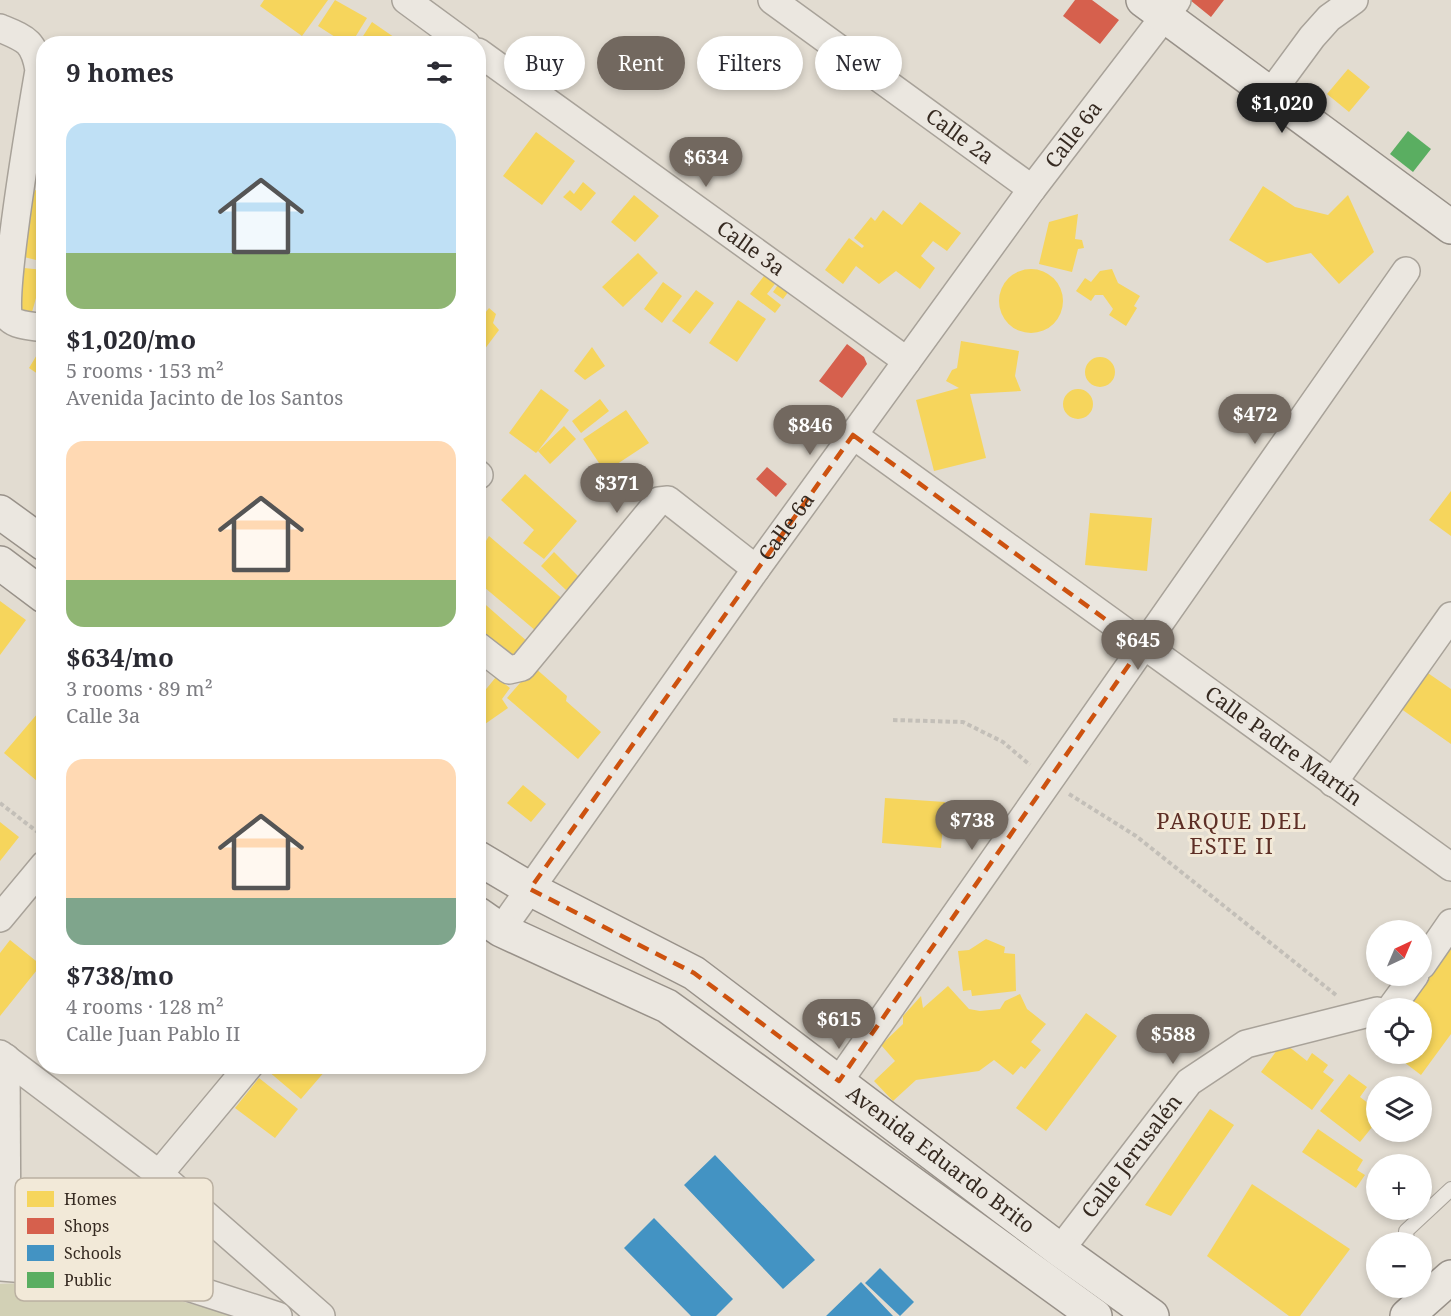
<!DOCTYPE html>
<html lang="en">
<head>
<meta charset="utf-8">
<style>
  :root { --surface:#fff; --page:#f2f2f3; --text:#2b2b33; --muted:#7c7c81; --accent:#72685f }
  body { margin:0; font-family:"Noto Serif",serif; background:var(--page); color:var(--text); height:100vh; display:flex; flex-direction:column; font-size:22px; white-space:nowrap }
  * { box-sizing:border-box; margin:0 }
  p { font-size:20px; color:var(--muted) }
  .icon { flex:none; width:33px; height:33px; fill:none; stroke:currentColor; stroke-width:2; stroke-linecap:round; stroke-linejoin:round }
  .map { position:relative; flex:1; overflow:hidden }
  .sheet { position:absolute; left:36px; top:36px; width:450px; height:1038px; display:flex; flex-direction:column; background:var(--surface); border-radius:24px; box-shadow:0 3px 9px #0003 }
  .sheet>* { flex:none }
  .hud { position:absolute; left:504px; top:36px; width:570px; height:54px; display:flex; gap:12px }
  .needle { width:39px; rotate:44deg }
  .fabs { position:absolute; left:1366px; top:920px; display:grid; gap:12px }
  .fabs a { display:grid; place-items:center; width:66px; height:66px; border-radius:50%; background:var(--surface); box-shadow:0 3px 9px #0003; font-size:30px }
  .price { position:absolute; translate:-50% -51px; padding:0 14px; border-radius:21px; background:var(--accent); color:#fff; font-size:20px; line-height:39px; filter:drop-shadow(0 2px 3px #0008) }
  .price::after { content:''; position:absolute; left:50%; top:36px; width:18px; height:14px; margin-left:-9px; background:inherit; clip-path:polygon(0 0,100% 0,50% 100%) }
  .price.on { background:#222; color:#fff }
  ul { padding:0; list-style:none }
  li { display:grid; align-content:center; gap:12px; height:318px; padding:0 30px }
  li span { display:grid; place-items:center; height:186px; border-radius:18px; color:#555 }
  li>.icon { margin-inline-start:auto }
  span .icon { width:108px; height:108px; fill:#fffc; stroke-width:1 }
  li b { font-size:26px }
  h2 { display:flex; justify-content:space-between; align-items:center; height:72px; padding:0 30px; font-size:26px }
  .chip { padding:0 21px; border-radius:27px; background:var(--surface); box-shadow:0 3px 9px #0003; font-size:21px; line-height:54px }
  .chip.on { background:var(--accent); color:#fff }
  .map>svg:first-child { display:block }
  .green { fill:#d2d0b5 }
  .homes { fill:#f6d55c }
  .shops { fill:#d6604d }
  .schools { fill:#4393c3 }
  .public { fill:#5aae61 }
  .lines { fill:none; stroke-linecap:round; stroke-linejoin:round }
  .lane-casing { stroke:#a8a299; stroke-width:16 }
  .street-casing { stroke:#a8a299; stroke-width:30 }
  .secondary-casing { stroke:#989189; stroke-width:36 }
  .path { stroke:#c3bfb8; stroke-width:4; stroke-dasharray:4.5 3; stroke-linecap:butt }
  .lane { stroke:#ebe7e0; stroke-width:14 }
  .street { stroke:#ebe7e0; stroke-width:27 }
  .secondary { stroke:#ebe7e0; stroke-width:33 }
  .marked { fill:none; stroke:#cd520f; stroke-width:4.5; stroke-dasharray:12 8; stroke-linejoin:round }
  .labels { text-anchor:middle; stroke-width:6; stroke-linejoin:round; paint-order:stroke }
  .street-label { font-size:21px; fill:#362a21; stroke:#f2e9d8 }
  .neighbourhood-label { font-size:22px; letter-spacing:1.5px; fill:#5e2f26; stroke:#f2e9d8 }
  .key { fill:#f2e9d8; stroke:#bab0a1; stroke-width:1.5 }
  .key-label { font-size:16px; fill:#362a21 }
</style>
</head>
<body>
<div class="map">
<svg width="1451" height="1316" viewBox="0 0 1451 1316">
  <rect width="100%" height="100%" fill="#e2dcd1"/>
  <path class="green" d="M60 1282 136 1289 236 1316H0V1284Z"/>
  <path class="homes" d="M264 0H328L302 36 260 6Z
    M335 0 367 18 351 44H346L318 26Z
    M372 22 404 44H358Z
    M1348 69 1370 87 1349 112 1327 94Z
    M536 132 575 161 542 205 503 176Z
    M583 182 596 193 581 211 563 197 570 190 574 194Z
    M1263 186 1295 207 1328 215 1348 195 1374 252 1339 284 1311 253 1267 263 1229 240Z
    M35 190 44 194V262L16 255 15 237Z
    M634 195 659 216 635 242 611 222Z
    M920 202 961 233 947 251 933 241 921 256 935 268 920 289 896 271 879 284 856 266 843 284 825 270 849 238 862 248 864 246 854 238 871 217 875 221 883 210 902 225Z
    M1078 214 1075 239 1082 240 1084 248 1078 249 1072 272 1039 264 1049 222Z
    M638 253 658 273 623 307 602 287Z
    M14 267 44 270 32 312 9 310Z
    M999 301a32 32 0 1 1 64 0a32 32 0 1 1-64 0Z
    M1112 269 1118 283 1140 296 1134 306 1137 308 1126 326 1109 315 1113 309 1103 295H1095L1091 301 1076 291 1085 278 1091 282 1100 271Z
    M767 272 778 280 767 294 781 305 775 313 750 294Z
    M782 279 792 287 783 299 773 292Z
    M663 282 682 296 662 323 644 309Z
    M696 290 714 303 690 334 672 321Z
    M738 300 766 319 737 362 709 343Z
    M489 308 496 314 493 323 499 330 478 358V322Z
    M961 341 1019 351 1015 376 1021 391 970 394 986 458 934 471 916 400 959 388 946 381 952 370 957 368Z
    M44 343V378L29 368Z
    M592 347 605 366 585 380 574 371Z
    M1085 372a15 15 0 1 1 30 0a15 15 0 1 1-30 0Z
    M1063 404a15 15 0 1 1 30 0a15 15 0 1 1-30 0Z
    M541 389 569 410 538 451 564 426 576 439 550 464 538 451 536 453 509 433Z
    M600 399 609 411 581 433 572 421Z
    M626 410 649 443 605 472 583 439Z
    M525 474 577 521 544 559 523 543 534 530 501 500Z
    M1451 491V536L1429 520Z
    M1090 513 1152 518 1147 571 1085 565Z
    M489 536 565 601 536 631 478 582V554Z
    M554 552 579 577 566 590 541 566Z
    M478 598 528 642 512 662 478 641Z
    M0 601 26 620 0 655Z
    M534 667 567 696 566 701 601 732 578 759 507 698Z
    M1422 669 1451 689V744L1397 706Z
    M496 677 510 688 502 699 508 708 485 724 478 719V699Z
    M44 706V787L4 753Z
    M523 785 546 804 531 822 507 803Z
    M885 798 945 802 941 848 882 843Z
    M0 822 19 837 0 861Z
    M1451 937V1034L1421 1075 1392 1053H1422V1008H1399Z
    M986 939 1005 947 1004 953 1015 954 1016 991 972 996 971 990 963 991 958 951 969 950Z
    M10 940 41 965 0 1016V953Z
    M948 986 969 1009 980 1011 1000 1009 1005 1001 1020 994 1027 1009 1046 1024 1031 1042 1041 1050 1025 1069 1021 1066 1013 1075 994 1060 979 1071 916 1080 893 1101 874 1081 895 1061 881 1045 903 1024V1016L921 996 923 1008Z
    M1086 1013 1117 1036 1046 1131 1016 1108Z
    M1283 1042 1307 1061 1312 1053 1328 1065 1323 1072 1334 1080 1312 1110 1261 1072Z
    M272 1066H322L326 1070 301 1099 268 1071Z
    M1349 1074 1367 1087 1360 1097 1377 1110V1121L1360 1142 1320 1111Z
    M259 1078 298 1109 275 1138 235 1108Z
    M1210 1109 1234 1125 1171 1216 1145 1205Z
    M1318 1129 1363 1160 1357 1170 1365 1175 1356 1188 1302 1152Z
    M1252 1184 1350 1249 1300 1316H1289L1207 1256Z"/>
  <path class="shops" d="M1075 0H1092L1119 20 1100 44 1063 16Z
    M1190 0H1224L1211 17Z
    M847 344 864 357 867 364 842 398 819 381Z
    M767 467 787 484 776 497 756 479Z"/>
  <path class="schools" d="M715 1155 815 1260 783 1289 684 1185Z
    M654 1218 733 1299 716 1316H691L624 1248Z
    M880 1268 914 1302 900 1316 865 1283Z
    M861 1282 893 1316H826Z"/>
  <path class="public" d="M1408 131 1431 149 1413 172 1390 154Z"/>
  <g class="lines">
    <defs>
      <path id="lane" d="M1407 1242 1406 1231 1451 1189"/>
      <g id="street">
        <path d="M406 0 466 44"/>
        <path id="s1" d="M772 0 1032 189"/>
        <path d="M0 28C26 39 34 41 39 70 33 105 0 299 9 318 16 326 34 326 44 328"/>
        <path id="s2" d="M478 52 907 361"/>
        <path d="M1270 94 1312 37 1329 18 1354 0"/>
        <path id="s3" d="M853 435 1451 867"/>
        <path d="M478 474 479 475"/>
        <path d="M478 646 509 670 522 667 659 501 668 500 756 569"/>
        <path d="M1333 783 1451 616"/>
        <path d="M0 918 44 865"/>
        <path id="s4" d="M501 930 756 569 1032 189 1177 0"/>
        <path d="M1422 965 1451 923"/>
        <path d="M1391 1008 1415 975"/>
        <path d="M0 1054 159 1174 321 1316"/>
        <path d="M6 1058 7 1266"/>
        <path d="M839 1081 1406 271"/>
        <path d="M159 1174 249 1066"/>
        <path id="s5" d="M1060 1250 1189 1082 1246 1044 1377 1011"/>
        <path d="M0 1267 166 1280 278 1316"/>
      </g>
      <g id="secondary">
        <path d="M1143 0 1451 227"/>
        <path d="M0 512 44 544"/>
        <path d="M0 563 44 596"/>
        <path id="s6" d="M478 858 530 889 694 973 1060 1250 1152 1316"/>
        <path d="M478 914 501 930 667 1006 1095 1316"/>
        <path d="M1407 1316 1451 1277"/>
      </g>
    </defs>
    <use href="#lane" class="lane-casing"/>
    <use href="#street" class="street-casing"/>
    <use href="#secondary" class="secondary-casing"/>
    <path class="path" d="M893 720 963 722 1003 742 1030 765
      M1069 794 1136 836 1336 995
      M0 803 44 837"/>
    <use href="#lane" class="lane"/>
    <use href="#street" class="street"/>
    <use href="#secondary" class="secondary"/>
  </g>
  <path class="marked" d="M853 435 1142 646 839 1081 694 973 530 889Z"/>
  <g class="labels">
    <g class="street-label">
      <text dy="7" stroke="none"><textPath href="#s4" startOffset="980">Calle 6a</textPath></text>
      <text dy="7" stroke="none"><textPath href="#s1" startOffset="232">Calle 2a</textPath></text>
      <text dy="7" stroke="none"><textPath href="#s2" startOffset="336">Calle 3a</textPath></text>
      <text dy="7" stroke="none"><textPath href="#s4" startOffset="494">Calle 6a</textPath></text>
      <text dy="7" stroke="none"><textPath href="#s3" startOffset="531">Calle Padre Martín</textPath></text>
      <text dy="7" stroke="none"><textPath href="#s5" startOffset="118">Calle Jerusalén</textPath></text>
      <text dy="7" stroke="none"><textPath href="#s6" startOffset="554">Avenida Eduardo Brito</textPath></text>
    </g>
    <g class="neighbourhood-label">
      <text x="1232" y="829">PARQUE DEL<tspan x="1232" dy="25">ESTE II</tspan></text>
    </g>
  </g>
  <rect x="15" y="1178" width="198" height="123" rx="9" class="key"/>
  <rect x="27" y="1191" width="27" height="16" fill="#f6d55c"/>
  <rect x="27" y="1218" width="27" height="16" fill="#d6604d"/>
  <rect x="27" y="1245" width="27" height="16" fill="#4393c3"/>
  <rect x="27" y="1272" width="27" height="16" fill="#5aae61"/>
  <g class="key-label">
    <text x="64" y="1205">Homes</text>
    <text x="64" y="1232">Shops</text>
    <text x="64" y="1259">Schools</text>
    <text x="64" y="1286">Public</text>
  </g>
</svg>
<div class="fabs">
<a><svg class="needle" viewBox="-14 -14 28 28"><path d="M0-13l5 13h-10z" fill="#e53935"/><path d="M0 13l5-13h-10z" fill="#7c7c81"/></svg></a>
<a><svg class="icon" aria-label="locate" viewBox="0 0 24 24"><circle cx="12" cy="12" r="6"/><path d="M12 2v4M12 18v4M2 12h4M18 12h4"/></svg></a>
<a><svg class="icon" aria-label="layers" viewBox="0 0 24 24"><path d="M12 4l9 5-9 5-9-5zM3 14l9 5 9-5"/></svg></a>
<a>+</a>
<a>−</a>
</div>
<b class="price on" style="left:1282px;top:134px">$1,020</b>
<b class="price" style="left:706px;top:188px">$634</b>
<b class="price" style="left:1255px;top:445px">$472</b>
<b class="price" style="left:810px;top:456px">$846</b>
<b class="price" style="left:617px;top:514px">$371</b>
<b class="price" style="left:1138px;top:671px">$645</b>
<b class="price" style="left:972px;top:851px">$738</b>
<b class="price" style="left:839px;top:1050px">$615</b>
<b class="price" style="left:1173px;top:1065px">$588</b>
<div class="hud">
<a class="chip">Buy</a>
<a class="chip on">Rent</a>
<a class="chip">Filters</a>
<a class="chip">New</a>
</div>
<section class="sheet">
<h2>9 homes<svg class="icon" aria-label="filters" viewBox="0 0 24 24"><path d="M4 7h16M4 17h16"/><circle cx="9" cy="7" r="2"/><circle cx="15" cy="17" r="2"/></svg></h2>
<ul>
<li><span style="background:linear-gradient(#bfe0f5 70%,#8fb573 0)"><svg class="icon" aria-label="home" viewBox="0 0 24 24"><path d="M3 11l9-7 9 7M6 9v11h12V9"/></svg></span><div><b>$1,020/mo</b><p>5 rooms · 153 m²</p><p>Avenida Jacinto de los Santos</p></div></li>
<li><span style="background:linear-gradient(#ffd9b3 75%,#8fb573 0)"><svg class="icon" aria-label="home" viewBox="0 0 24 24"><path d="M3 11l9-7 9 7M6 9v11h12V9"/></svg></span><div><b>$634/mo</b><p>3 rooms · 89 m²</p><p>Calle 3a</p></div></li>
<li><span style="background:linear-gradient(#ffd9b3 75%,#7fa58c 0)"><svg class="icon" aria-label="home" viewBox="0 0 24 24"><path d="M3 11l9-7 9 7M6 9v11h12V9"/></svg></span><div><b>$738/mo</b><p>4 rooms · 128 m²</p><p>Calle Juan Pablo II</p></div></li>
</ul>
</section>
</div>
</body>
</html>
